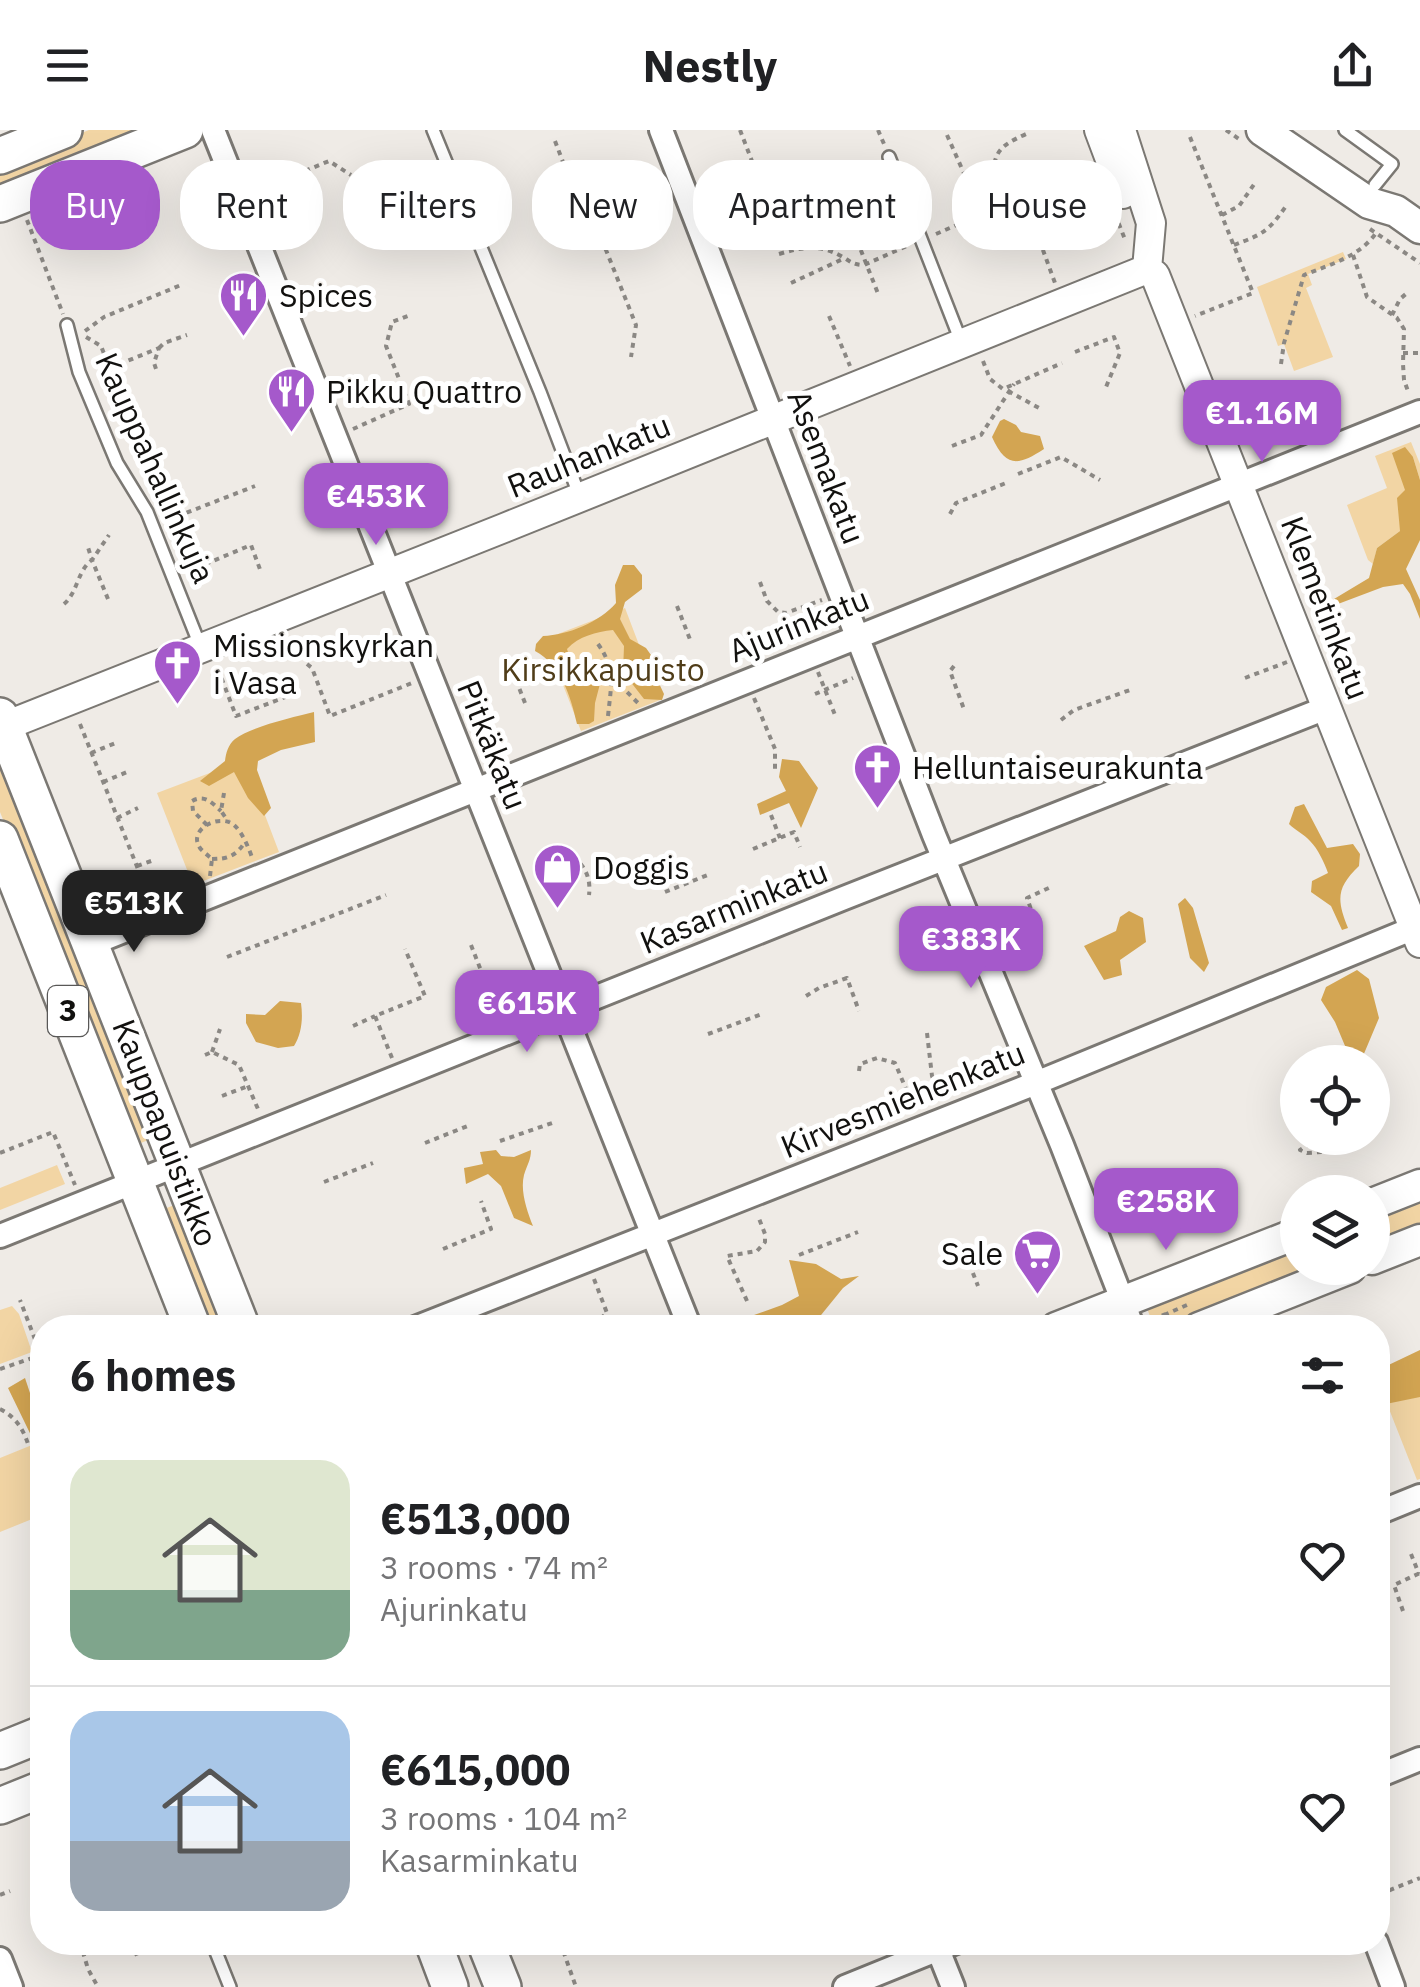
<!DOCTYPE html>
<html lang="en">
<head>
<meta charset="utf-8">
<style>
  :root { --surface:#fff; --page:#f2f2f2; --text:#202124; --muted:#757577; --line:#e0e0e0; --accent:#a559cb }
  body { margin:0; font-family:"IBM Plex Sans",sans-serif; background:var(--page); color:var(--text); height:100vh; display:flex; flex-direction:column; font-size:38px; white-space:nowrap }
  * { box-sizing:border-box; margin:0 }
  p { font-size:32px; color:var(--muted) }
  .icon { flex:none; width:55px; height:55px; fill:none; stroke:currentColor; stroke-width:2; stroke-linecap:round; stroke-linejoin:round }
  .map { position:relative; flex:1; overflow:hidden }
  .details { position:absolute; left:30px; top:1185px; width:1360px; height:640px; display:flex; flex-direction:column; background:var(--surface); border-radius:40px; box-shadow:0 10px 40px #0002 }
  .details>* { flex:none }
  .guide { position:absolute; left:30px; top:30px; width:1360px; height:90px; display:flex; gap:20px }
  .buttons { position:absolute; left:1280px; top:915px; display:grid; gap:20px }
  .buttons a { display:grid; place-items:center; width:110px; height:110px; border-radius:50%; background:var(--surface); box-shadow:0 10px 40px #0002; font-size:50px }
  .price { position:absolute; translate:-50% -85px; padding:0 22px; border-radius:20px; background:var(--accent); color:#fff; font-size:32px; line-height:65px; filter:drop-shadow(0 2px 5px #0008) }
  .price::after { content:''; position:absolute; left:50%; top:60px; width:30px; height:22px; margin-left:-15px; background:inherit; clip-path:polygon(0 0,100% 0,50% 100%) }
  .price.current { background:#222; color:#fff }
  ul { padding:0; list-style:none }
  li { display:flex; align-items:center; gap:30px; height:250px; padding:0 40px }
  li+li { border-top:2px solid var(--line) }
  li span { display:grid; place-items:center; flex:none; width:280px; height:200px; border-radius:30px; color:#555 }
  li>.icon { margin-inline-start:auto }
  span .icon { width:120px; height:120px; fill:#fffc; stroke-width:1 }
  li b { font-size:42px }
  h2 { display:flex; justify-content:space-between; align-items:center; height:120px; padding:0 40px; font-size:42px }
  .tag { padding:0 35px; border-radius:40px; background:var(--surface); box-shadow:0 10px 40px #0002; font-size:35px; line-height:90px }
  .tag.current { background:var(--accent); color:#fff }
  header { display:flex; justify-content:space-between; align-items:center; height:130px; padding:0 40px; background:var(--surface); font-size:45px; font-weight:700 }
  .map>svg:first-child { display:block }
  .green { fill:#f2d5a4 }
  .forest { fill:#d3a552 }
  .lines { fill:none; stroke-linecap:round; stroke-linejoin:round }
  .service-casing { stroke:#7b7873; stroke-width:16 }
  .minor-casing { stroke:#7b7873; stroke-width:28 }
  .tertiary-casing { stroke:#7b7873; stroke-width:32 }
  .secondary-casing { stroke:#7b7873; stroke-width:35 }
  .primary-casing { stroke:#7b7873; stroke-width:40 }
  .path { stroke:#8b8884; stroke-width:4; stroke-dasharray:5 5; stroke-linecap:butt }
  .service { stroke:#fff; stroke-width:11 }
  .minor { stroke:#fff; stroke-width:22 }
  .tertiary { stroke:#fff; stroke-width:28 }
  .secondary { stroke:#fff; stroke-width:30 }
  .primary { stroke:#fff; stroke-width:35 }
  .labels { text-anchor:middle; stroke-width:10; stroke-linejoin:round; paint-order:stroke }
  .shield { fill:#fff; stroke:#595857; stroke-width:2.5 }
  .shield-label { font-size:30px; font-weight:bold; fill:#12110f }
  .poi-label { font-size:32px; fill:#12110f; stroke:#fff; text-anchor:start }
  .street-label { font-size:32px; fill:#12110f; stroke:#fff }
  .park-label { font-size:32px; fill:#503d19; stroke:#fff }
</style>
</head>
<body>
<header><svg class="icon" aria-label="menu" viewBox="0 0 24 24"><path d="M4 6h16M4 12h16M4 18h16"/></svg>Nestly<svg class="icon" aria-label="share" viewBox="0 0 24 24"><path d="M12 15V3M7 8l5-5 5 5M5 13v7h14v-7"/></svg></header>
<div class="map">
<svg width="1420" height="1857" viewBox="0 0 1420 1857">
  <rect width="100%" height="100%" fill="#efebe6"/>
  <path class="green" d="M89 0H156L0 63V43L26 26Z
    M1343 122 1346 129 1308 144 1312 155 1306 158 1333 227 1294 241 1284 214 1278 216 1257 157Z
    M1411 312 1420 334V350L1413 327 1400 388V401L1377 418 1373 434 1368 430 1347 375 1387 358 1375 326Z
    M625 478 660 570 581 601 545 509Z
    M244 630 279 722 193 755 157 663Z
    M8 635 156 1007 133 1016 0 682V638Z
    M57 1035 65 1054 0 1080V1058Z
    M1420 1069V1100L1373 1119 1372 1087Z
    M182 1072 232 1197H205L159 1081Z
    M1297 1117 1298 1138H1325L1174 1197H1154L1148 1181 1150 1176Z
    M12 1176 19 1184 32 1222 0 1234V1180Z
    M1420 1234V1349L1417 1350 1378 1251Z
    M32 1315 42 1342V1385L0 1402V1328Z"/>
  <path class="forest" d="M1004 289 1016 295 1021 302 1040 306 1044 319C1018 336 1006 338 992 307L1000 291Z
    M1405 317 1413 327 1420 350V410L1406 439 1420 470V489L1410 464 1403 454 1383 457 1330 477 1324 475 1369 448 1377 418 1400 401 1397 368 1405 360 1392 323Z
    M623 435H634L642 445V459L625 472 620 489 630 509 646 518 651 525 656 547 664 564 662 570 644 569 623 542 624 516 613 500C596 502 579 506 567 519L571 532 594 538 601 550 595 573 594 591 589 594H577C571 567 561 535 535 521L536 514 543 506C568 505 600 492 616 473L615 455Z
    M314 582 315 612 281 620 258 631 257 640 271 678 264 686 248 668 234 642 209 656 200 651 225 631C226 623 228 615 235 609 251 597 293 587 314 582Z
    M782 629 799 631 818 658 801 698 789 673 760 685 757 674 786 661 779 647Z
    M1304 674 1327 718 1353 714 1360 724 1359 736C1337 757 1336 769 1348 798L1342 800 1331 776 1311 762 1312 751 1328 743C1324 732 1318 719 1310 711 1304 704 1295 700 1289 694L1295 677Z
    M1185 768 1193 778 1209 833 1204 842 1190 828 1178 774Z
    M1129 781 1143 788 1146 812 1120 830 1122 845 1104 850 1084 816 1116 801 1120 787Z
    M1357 840 1369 849 1379 888 1363 926 1348 923 1335 892 1321 870 1326 857Z
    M280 871 301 873C303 888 302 903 294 916L278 918 256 912 246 893V884L265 885Z
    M496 1020 501 1026 514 1027 531 1020C531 1030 527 1035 524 1045 520 1061 527 1081 533 1096L514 1088 501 1056 488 1044 466 1054 464 1038 483 1034 480 1022Z
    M789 1130 816 1134 841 1149 859 1146 843 1158 817 1190 821 1197H807L801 1186 754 1185 782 1175 799 1166Z
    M1420 1220V1267L1381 1275 1378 1268V1240Z
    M25 1248 39 1290H42V1328L8 1258Z"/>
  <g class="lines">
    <defs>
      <path id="service" d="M433 0 540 262 580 367
        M1345 0 1392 34 1375 55
        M889 27 962 214
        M67 195 79 242 117 333 147 382 201 518
        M212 1812 230 1857"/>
      <path id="minor" d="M213 0 690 1198
        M661 0 934 705 1062 1015 1133 1198
        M91 814 1420 282
        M0 1106 844 768 1326 578
        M415 1198 1036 953 1414 798
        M1378 1383 1420 1366
        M1378 1646 1420 1629
        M935 1812 953 1857
        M1376 1812 1393 1857
        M0 1829 11 1857
        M845 1857 956 1812"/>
      <path id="tertiary" d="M1099 0 1123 64
        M1121 0 1151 93 1147 139
        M1147 139 1155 145 1420 813
        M0 598 504 398 1147 139"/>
      <path id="secondary" d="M1262 0 1369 73 1396 81 1420 98
        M1372 1074 1420 1055
        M1372 1129 1420 1110
        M1056 1198 1298 1103
        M1199 1198 1350 1138"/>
      <path id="primary" d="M0 26 64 0
        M0 74 185 0
        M0 586 242 1198
        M0 709 193 1198
        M0 1621 42 1604
        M0 1676 42 1659
        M433 1812 450 1857
        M485 1812 503 1857"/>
    </defs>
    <use href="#service" class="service-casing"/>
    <use href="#minor" class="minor-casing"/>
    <use href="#tertiary" class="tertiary-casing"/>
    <use href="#secondary" class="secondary-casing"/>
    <use href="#primary" class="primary-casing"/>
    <path class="path" d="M740 0 765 65 759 67
      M878 0 884 14
      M1226 0 1239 9
      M947 5 982 84 993 119
      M1190 7 1253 163 1195 186
      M555 11 576 66 594 90 636 195 631 227
      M991 53C995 22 997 17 1026 4
      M1047 53 1090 38
      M835 55 879 166
      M259 60 329 31 351 45
      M1115 84 1126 112
      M1222 85 1239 76 1255 53
      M27 90 63 184
      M1370 99 1420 133
      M1036 101 1055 153
      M936 104 982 84 991 53 1043 43
      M1234 115C1263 104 1268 102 1286 76
      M779 124C803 117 819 114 841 126 850 131 853 135 864 135L909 115
      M1353 125 1367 167 1397 188 1404 199 1403 234 1404 250 1409 264
      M791 153 845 128
      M1392 185 1400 169 1407 163
      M829 186 850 236
      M85 201 104 187 181 155
      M86 207 101 216 180 419
      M159 218 164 213 187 205
      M1075 222 1114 207 1120 223 1106 257
      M1403 223H1420
      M983 231 990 249 1003 259 1062 233
      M1281 234 1284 213 1304 145C1331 134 1359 127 1376 103
      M110 238 159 218 154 233 157 242
      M1008 261 1039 278
      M353 299 409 274 386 216 392 192 408 186
      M952 316 981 305 1014 254
      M1018 344 1061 327 1100 350
      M182 384 201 436 251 415 261 442
      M950 384 956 373 1006 353
      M168 390 255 356
      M760 452 767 471 778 482 786 483 822 470
      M108 469 92 430 109 405
      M64 474C78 462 77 441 92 430L87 414
      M677 476 691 512
      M598 514C616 539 611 556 608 586
      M307 534 312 538 330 586 412 553
      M954 536 950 541 965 582
      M218 539 236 586 301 561
      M818 542 835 585
      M613 548 638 573
      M1245 548 1287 532
      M815 564 853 548
      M754 568 775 619V640
      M525 573 514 545 542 534
      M1061 590 1074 580 1130 560
      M80 594 150 769
      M91 623 118 612
      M103 652 127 642
      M224 663 221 681 228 691
      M771 685 780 708
      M117 688 138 678
      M207 695 193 681 192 671C205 664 212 673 221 681
      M753 719 794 702 800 717
      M573 727C586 736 591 750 589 765
      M212 729C228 729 236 726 245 712
      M137 736 154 730
      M210 746 212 729C211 728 201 720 200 718 187 699 220 683 234 695 243 703 249 719 253 730
      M665 762 710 744
      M471 815 498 884
      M1008 823 1042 810 1027 768 1053 756
      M227 827 386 765
      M806 866 819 858 847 848 859 881
      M353 896 375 886
      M927 903 932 946 941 969
      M708 904 762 884
      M212 922 220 899
      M205 925 212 922 239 935 258 979
      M392 928 375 886 425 866 405 819
      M859 941 860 934 877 928 895 933 915 980
      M222 966 248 956
      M1319 1008 1300 1020 1307 1023 1349 1020
      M500 1011 555 992
      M425 1013 470 995
      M0 1023 53 1002 75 1055
      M324 1052 373 1033
      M962 1115 978 1156
      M443 1119 491 1099 481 1071
      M799 1125 858 1102
      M594 1149 607 1183 601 1188
      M747 1171 727 1126 757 1121 765 1112V1104L758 1086
      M1163 1183 1169 1198
      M1164 1185 1187 1175
      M42 1234 38 1236 42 1249
      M0 1239 41 1225 20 1170
      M0 1279C16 1287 24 1300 29 1317
      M1411 1424 1419 1444
      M1403 1481 1394 1455 1420 1443
      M1380 1764 1420 1748
      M0 1765 10 1761
      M80 1812 88 1839 98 1857
      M131 1812 137 1826
      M560 1812 576 1857"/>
    <use href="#service" class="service"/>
    <use href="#minor" class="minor"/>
    <use href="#tertiary" class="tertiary"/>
    <use href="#secondary" class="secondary"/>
    <use href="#primary" class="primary"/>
  </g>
  <defs>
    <symbol id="restaurant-pin" viewBox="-11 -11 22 30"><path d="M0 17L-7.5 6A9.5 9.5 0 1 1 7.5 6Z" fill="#a559cb" stroke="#fff"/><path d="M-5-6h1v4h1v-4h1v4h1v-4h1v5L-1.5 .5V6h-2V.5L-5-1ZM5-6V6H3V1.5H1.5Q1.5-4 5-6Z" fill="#fff"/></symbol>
    <symbol id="church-pin" viewBox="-11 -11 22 30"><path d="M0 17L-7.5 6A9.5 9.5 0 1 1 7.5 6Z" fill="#a559cb" stroke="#fff"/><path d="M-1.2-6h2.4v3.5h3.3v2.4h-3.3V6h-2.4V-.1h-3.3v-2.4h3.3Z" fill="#fff"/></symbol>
    <symbol id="shop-pin" viewBox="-11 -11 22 30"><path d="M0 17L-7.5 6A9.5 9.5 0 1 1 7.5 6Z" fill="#a559cb" stroke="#fff"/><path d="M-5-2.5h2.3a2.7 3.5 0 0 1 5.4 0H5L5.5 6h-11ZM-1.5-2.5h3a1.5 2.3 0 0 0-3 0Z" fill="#fff"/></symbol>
    <symbol id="supermarket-pin" viewBox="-11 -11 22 30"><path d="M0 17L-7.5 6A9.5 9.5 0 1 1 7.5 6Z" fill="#a559cb" stroke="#fff"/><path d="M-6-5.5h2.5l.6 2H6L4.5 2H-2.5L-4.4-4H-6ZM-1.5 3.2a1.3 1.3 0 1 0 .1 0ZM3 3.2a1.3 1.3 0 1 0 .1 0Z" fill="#fff"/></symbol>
  </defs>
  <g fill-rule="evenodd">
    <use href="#restaurant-pin" x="216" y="138" width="55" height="75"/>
    <use href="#restaurant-pin" x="264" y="234" width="55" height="75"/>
    <use href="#church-pin" x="150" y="506" width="55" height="75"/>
    <use href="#church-pin" x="850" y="610" width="55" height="75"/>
    <use href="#shop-pin" x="530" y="710" width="55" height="75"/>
    <use href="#supermarket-pin" x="1010" y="1096" width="55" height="75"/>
  </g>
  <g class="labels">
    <rect class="shield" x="48" y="856" width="40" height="50" rx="8"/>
    <g class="shield-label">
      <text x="68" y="891">3</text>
    </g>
    <g class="poi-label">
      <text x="279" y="177">Spices</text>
      <text x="326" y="273">Pikku Quattro</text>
      <text x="213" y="527">Missionskyrkan<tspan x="213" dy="37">i Vasa</tspan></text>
      <text x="912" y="649">Helluntaiseurakunta</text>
      <text x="593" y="749">Doggis</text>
      <text x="1003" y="1135" text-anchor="end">Sale</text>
    </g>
    <g class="street-label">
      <text transform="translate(589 326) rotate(-22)" y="11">Rauhankatu</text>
      <text transform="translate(826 337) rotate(69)" y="11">Asemakatu</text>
      <text transform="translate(155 338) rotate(66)" y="11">Kauppahallinkuja</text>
      <text transform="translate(1325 478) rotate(69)" y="11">Klemetinkatu</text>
      <text transform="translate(799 495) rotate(-22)" y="11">Ajurinkatu</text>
      <text transform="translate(492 615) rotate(68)" y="11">Pitkäkatu</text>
      <text transform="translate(734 777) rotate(-22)" y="11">Kasarminkatu</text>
      <text transform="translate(903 970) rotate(-22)" y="11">Kirvesmiehenkatu</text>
      <text transform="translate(165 1003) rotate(69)" y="11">Kauppapuistikko</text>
    </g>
    <g class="park-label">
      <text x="603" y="551">Kirsikkapuisto</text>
    </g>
  </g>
</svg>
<div class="buttons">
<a><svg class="icon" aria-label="locate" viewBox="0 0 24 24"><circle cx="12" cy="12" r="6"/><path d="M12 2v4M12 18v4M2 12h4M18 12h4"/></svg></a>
<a><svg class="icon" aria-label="layers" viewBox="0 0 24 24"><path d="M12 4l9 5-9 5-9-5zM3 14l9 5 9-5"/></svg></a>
</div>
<b class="price" style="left:1262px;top:335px">€1.16M</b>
<b class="price" style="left:376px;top:418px">€453K</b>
<b class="price current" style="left:134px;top:825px">€513K</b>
<b class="price" style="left:971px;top:861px">€383K</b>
<b class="price" style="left:527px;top:925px">€615K</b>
<b class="price" style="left:1166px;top:1123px">€258K</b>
<div class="guide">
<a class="tag current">Buy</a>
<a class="tag">Rent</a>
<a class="tag">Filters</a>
<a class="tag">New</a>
<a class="tag">Apartment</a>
<a class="tag">House</a>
</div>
<section class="details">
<h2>6 homes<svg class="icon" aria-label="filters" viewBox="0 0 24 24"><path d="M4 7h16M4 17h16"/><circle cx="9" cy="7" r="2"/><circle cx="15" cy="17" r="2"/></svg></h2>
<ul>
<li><span style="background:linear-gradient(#dfe7d0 65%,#7fa58c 0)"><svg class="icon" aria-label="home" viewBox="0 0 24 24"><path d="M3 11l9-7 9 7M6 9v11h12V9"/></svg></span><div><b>€513,000</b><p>3 rooms · 74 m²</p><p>Ajurinkatu</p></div><svg class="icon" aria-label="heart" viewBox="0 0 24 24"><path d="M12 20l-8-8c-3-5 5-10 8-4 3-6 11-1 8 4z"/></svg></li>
<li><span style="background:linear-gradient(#a9c7e8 65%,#9aa5b1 0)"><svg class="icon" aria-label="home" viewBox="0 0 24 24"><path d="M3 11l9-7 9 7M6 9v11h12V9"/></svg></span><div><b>€615,000</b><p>3 rooms · 104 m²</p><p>Kasarminkatu</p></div><svg class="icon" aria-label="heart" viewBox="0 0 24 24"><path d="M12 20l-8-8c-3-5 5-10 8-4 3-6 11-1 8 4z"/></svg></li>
</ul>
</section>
</div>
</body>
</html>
